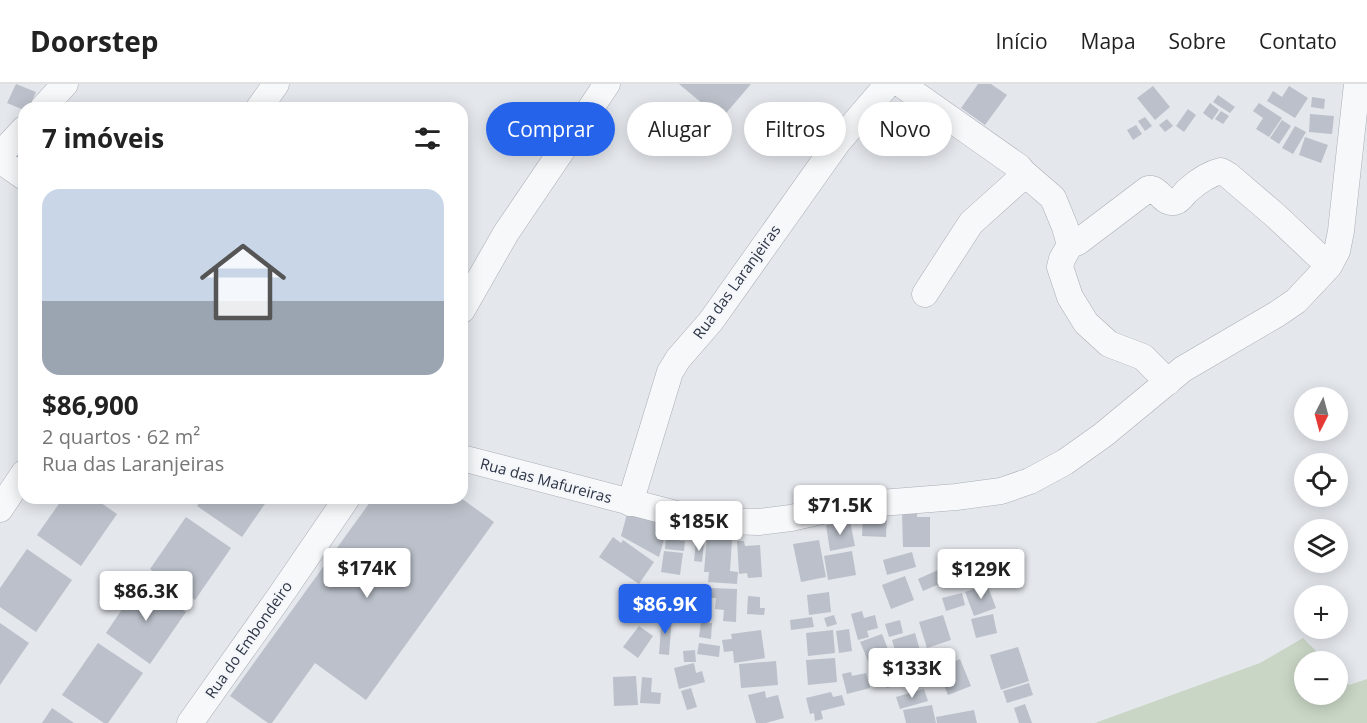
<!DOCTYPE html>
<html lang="pt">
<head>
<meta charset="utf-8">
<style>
  :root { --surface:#fff; --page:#f6f6f6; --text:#222; --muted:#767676; --line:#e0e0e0; --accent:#2563eb }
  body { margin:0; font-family:"Open Sans",sans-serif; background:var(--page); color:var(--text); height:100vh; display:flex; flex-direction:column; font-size:22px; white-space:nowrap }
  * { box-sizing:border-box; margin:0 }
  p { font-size:20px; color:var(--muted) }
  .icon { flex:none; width:33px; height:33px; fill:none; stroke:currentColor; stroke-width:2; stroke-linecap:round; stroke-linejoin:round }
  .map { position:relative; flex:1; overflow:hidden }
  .sheet { position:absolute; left:18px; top:18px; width:450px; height:402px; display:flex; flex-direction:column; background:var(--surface); border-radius:18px; box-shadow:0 3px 15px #0003 }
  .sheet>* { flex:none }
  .banner { position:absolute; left:486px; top:18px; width:570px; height:54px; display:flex; gap:12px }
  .needle { width:39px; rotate:186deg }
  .fabs { position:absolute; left:1294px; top:303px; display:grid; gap:12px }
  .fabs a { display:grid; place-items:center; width:54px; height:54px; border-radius:50%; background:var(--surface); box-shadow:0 3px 15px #0003; font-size:30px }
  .price { position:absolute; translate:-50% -51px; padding:0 14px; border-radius:6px; background:#fff; color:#222; font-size:20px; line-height:39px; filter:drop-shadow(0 2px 3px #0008) }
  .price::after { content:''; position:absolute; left:50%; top:36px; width:18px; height:14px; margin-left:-9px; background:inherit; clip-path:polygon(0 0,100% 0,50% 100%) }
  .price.selected { background:var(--accent); color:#fff }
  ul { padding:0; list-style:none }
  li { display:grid; align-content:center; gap:12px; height:318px; padding:0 24px }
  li+li { border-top:2px solid var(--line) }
  li span { display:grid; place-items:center; height:186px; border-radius:18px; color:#555 }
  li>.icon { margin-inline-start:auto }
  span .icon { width:108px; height:108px; fill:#fffc; stroke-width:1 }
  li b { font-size:26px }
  h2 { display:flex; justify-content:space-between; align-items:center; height:72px; padding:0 24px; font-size:26px }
  .pill { padding:0 21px; border-radius:27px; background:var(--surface); box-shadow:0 3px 15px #0003; font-size:21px; line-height:54px }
  .pill.selected { background:var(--accent); color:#fff }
  header { display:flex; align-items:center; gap:36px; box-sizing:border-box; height:84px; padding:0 30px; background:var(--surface); border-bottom:2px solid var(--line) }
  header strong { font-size:28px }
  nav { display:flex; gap:33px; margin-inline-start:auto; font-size:21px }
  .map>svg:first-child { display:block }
  .green { fill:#c9d6c5 }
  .building { fill:#bbc0ca }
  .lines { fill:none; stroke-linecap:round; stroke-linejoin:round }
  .minor-casing { stroke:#a9aeb7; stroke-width:27 }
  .minor { stroke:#f7f8fa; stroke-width:26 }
  .labels { text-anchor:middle; stroke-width:4.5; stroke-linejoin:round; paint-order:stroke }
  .street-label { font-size:15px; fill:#2b3445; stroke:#f4f6f9 }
</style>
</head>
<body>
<header>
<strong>Doorstep</strong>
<nav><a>Início</a><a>Mapa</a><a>Sobre</a><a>Contato</a></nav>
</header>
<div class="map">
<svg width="1367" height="639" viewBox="0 0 1367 639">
  <rect width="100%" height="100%" fill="#e4e7ec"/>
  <path class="green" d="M1303 554 1326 577 1305 578V610H1338V590L1349 601 1367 595V639H1095L1260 579Z"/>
  <path class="building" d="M16 0 36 8 29 24H24V26L7 19Z
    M679 0H751L721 35Z
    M978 0H991L1007 11 985 41 961 24Z
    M1153 2 1170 23 1155 36 1137 14Z
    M1289 2 1308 14 1295 34 1267 17 1273 7 1282 13Z
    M1218 11 1235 23 1230 29 1213 18Z
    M1312 13 1325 15 1324 25 1311 23Z
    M1210 19 1219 26 1212 36 1203 29Z
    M1259 19 1282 34 1269 53 1256 45 1263 34 1253 27Z
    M1188 25 1196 31 1184 48 1176 42Z
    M1221 27 1229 32 1223 40 1215 35Z
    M1310 30 1334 32 1332 50 1309 48Z
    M1145 33 1152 42 1145 47 1138 37Z
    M1167 35 1173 42 1165 48 1159 41Z
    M1282 36 1291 42 1279 60 1270 54Z
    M1136 41 1142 50 1133 56 1127 46Z
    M1295 42 1306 48 1293 70 1282 64Z
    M1305 53 1328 61 1321 79 1299 71Z
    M63 414H94L117 430 81 482 37 451Z
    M203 414H269L242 453 197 422Z
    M373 414H461L494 438 366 616 315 579 272 639H268L230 612Z
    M863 429 887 431 886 453 862 452Z
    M902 429H917V433H930V463H903Z
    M627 430 668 441 659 473 621 452Z
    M186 433 231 464 195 516 150 485Z
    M850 437 855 462 830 467 826 441Z
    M613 453 621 459 623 456 654 478 639 500 599 473Z
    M707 454 732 456 730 487 738 488 737 500 708 498 709 488H704Z
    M666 455 685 457 684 467 665 465Z
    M819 456 826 493 801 498 793 460Z
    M696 457 704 458 702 478 694 477Z
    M737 457H744L745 462 760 461 762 493 748 494 747 489 739 490Z
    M27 465 72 496 36 548 0 523V504Z
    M664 467 683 469 680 491 661 488Z
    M852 467 856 491 828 496 824 472Z
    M912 468 916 483 887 491 883 476Z
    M951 480 956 493 923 507 918 495Z
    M905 492 914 516 891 525 882 501Z
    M141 497 186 528 150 580 106 549Z
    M987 500 996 524 974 532 965 508Z
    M710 504 737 505 736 538 723 537 724 526 715 525 716 514H710Z
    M829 508 831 528 809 531 807 511Z
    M962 509 965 521 946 527 942 514Z
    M748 512 760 513V524H765L764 531 747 530Z
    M862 527 864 534 875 531 878 544 867 547 869 553 858 556 851 530Z
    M993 530 997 549 976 554 971 535Z
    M662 531 672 532 669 571 659 570Z
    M834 531 837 540 827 543 824 534Z
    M943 531 951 556 927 564 919 538Z
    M812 533 814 543 791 546 790 536Z
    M900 536 903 549 889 553 885 540Z
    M701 538 712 539 711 555 699 553Z
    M0 539 29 559 0 601Z
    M639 542 653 552 638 574 623 563Z
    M849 545 852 567 839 569 836 547Z
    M761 546 765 574 734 579 733 567 724 568 722 556 732 555 731 550Z
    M833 546 835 569 808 572 806 549Z
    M915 549 926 587 903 594 892 556Z
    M882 550 893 578 872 586 860 558Z
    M98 559 143 589 108 639H104L62 611Z
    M699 559 720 562 719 573 697 570Z
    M1018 563 1029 597 1001 606 990 571Z
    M695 566 696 578H684L683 567Z
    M835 574 837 598 808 601 806 576Z
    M960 575 971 602 948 611 937 585Z
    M776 577 778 601 741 604 739 580Z
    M694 579 696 589 702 587 705 598 679 605 674 584Z
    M892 581 898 601 887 604 885 599 874 603 870 588Z
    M851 588 852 592 866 589 870 604 847 610 842 590Z
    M636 592 638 621 614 622 613 593Z
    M642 593 652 594 651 608 661 609 660 620 640 619Z
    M1029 599 1033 611 1007 619 1003 607Z
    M691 604 697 623 687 626 681 607Z
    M924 605 928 617 900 625 896 613Z
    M765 607 766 614 778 611 784 634 766 639H756L748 611Z
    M831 608 833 613 842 611 845 621 821 627 823 635 815 637 814 629 810 630 806 614Z
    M1025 620 1032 639H1019L1014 624Z
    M932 621 936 639H906L903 626Z
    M52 624 74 639H42Z
    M974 626 977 639H937L936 633Z"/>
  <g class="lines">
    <defs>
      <path id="minor" d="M901 0 1019 83 1023 88 1020 95 971 139 925 210
        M43 24 65 0
        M259 24 276 0
        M0 71 24 45
        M0 76 24 93
        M1023 88 1053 114 1065 143 1070 161 1062 175 1060 183 1070 213 1086 239 1109 260 1143 273 1168 298
        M1070 161 1078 158 1148 105C1160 103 1163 123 1177 117 1181 115 1184 110 1187 107 1197 98 1208 90 1221 87L1228 91 1276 132 1329 182
        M462 226 506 149 607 0
        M462 374 688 433 725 437 759 438 791 434 843 422 956 413 1001 407 1030 397 1065 378 1103 351 1183 285 1277 230 1296 217 1329 182 1337 167 1341 147 1357 0
        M630 419 670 288 678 275 711 237 838 58 888 0
        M0 425 24 389
        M190 639 280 512 347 414"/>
    </defs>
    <use href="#minor" class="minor-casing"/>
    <use href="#minor" class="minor"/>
  </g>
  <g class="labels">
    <g class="street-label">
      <text transform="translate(737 198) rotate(-54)" y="5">Rua das Laranjeiras</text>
      <text transform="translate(546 397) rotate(15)" y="5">Rua das Mafureiras</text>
      <text transform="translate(249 556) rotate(-55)" y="5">Rua do Embondeiro</text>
    </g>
  </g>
</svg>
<div class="fabs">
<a><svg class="needle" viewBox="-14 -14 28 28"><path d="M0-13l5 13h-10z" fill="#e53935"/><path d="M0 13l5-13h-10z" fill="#767676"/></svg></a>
<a><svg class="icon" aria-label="locate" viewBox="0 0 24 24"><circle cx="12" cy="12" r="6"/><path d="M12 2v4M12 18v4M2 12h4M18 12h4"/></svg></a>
<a><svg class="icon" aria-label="layers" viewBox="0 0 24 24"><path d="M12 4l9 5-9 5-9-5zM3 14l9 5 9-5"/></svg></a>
<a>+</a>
<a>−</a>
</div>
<b class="price" style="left:840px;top:452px">$71.5K</b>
<b class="price" style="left:699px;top:468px">$185K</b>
<b class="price" style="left:367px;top:515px">$174K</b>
<b class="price" style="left:981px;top:516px">$129K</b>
<b class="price" style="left:146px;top:538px">$86.3K</b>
<b class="price selected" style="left:665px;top:551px">$86.9K</b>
<b class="price" style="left:912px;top:615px">$133K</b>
<div class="banner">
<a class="pill selected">Comprar</a>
<a class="pill">Alugar</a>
<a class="pill">Filtros</a>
<a class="pill">Novo</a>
</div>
<section class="sheet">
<h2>7 imóveis<svg class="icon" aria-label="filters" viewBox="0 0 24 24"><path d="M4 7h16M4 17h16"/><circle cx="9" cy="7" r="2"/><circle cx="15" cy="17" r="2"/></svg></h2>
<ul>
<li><span style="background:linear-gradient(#c9d6e8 60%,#9aa5b1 0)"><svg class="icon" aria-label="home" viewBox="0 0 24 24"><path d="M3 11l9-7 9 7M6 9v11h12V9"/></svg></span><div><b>$86,900</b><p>2 quartos · 62 m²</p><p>Rua das Laranjeiras</p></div></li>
</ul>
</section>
</div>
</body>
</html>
